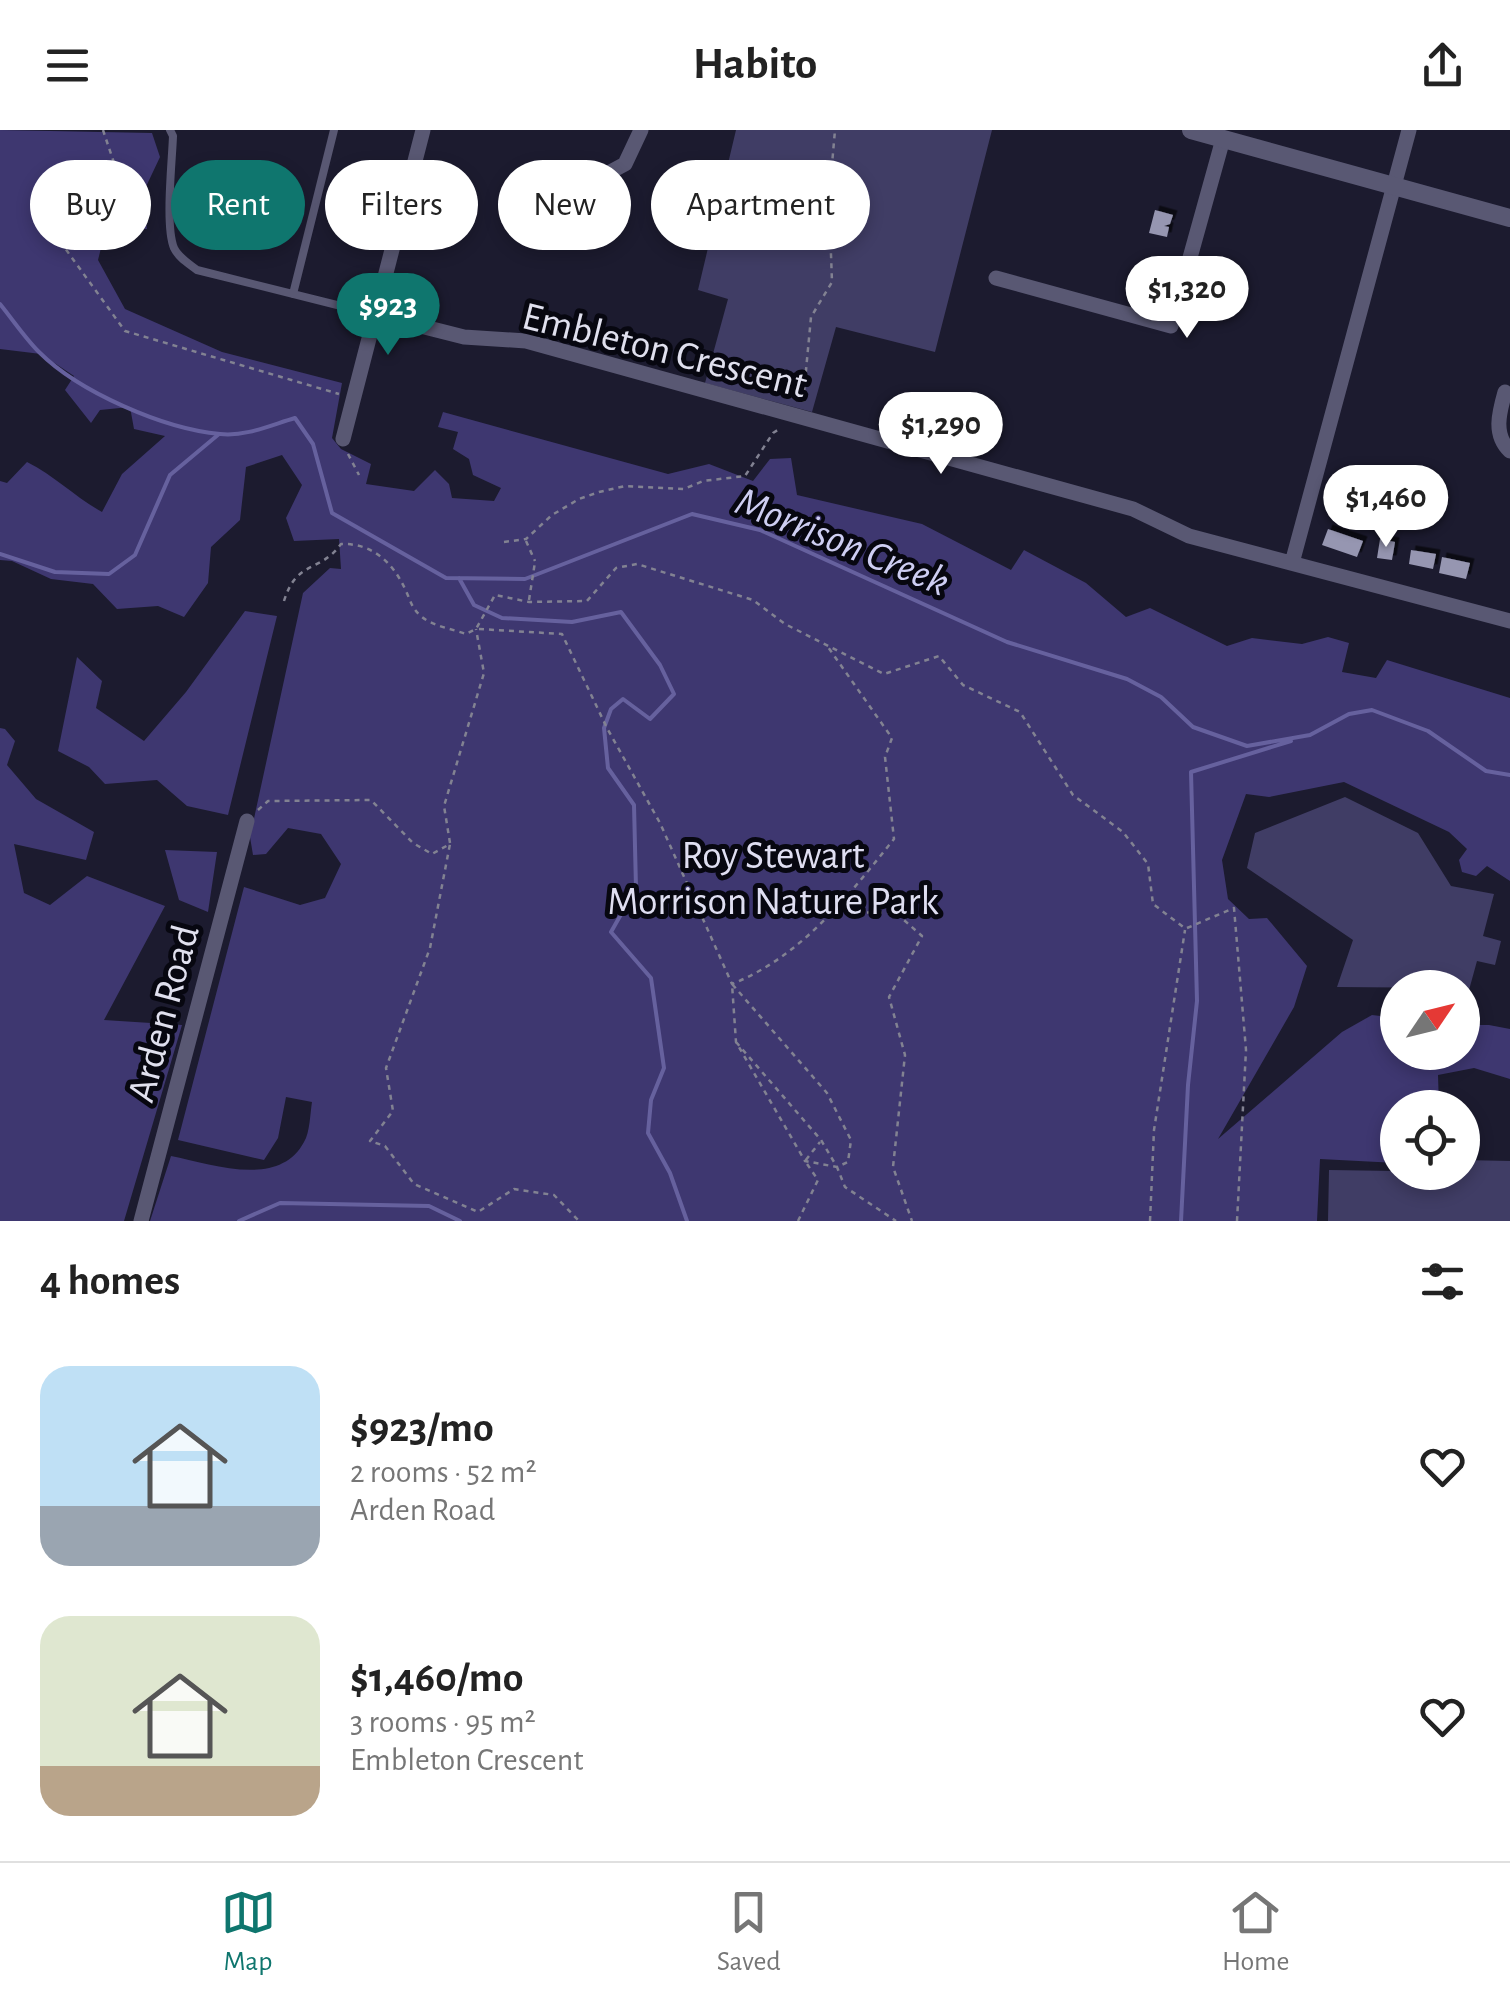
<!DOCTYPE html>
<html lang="en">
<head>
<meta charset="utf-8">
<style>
  :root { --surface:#fff; --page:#f2f2f2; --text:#222; --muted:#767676; --line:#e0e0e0; --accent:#0f766e }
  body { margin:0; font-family:"Alegreya Sans",sans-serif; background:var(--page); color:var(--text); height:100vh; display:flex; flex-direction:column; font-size:38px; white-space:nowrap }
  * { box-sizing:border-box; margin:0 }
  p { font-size:32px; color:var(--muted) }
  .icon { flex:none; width:55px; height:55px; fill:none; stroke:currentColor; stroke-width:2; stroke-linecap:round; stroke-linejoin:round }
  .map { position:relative; height:1091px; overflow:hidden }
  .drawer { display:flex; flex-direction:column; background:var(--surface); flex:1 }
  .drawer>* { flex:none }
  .hud { position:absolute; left:30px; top:30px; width:1000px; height:90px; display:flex; gap:20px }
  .needle { width:65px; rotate:55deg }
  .fabs { position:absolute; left:1380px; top:840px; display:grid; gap:20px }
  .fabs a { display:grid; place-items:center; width:100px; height:100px; border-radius:50%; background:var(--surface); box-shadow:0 5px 15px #0003; font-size:50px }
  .price { position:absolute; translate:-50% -85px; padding:0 22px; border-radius:35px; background:#fff; color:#222; font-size:32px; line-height:65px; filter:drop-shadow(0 2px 5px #0008) }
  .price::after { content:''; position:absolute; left:50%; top:60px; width:30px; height:22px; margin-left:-15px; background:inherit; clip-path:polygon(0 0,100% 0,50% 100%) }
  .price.on { background:var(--accent); color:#fff }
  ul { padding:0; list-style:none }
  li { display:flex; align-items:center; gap:30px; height:250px; padding:0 40px }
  li span { display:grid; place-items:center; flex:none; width:280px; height:200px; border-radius:30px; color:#555 }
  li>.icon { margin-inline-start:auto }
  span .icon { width:120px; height:120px; fill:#fffc; stroke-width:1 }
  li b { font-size:42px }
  h2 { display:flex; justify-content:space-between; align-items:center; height:120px; padding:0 40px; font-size:42px }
  .pill { padding:0 35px; border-radius:45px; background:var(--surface); box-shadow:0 5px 15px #0003; font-size:35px; line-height:90px }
  .pill.on { background:var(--accent); color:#fff }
  header { display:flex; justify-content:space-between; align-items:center; height:130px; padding:0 40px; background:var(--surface); font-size:45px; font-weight:600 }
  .dock { display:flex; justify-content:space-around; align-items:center; height:140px; border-top:2px solid var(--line); background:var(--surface); font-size:28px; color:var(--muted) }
  .dock a { display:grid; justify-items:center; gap:5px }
  .dock .on { color:var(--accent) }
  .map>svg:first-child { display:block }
  .green { fill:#403d65 }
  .forest { fill:#3e3770 }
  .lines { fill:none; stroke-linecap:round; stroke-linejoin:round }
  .stream { stroke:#66619e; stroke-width:4 }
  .building { fill:#9696b1; filter:url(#shadow) }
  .path { stroke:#828292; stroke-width:2.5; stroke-dasharray:5 5; stroke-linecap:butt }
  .service { stroke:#595873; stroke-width:8 }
  .minor { stroke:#595873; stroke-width:15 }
  .tertiary { stroke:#595873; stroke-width:18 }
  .labels { text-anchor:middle; stroke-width:10; stroke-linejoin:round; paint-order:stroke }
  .street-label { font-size:40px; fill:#e0e0ee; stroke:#070710 }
  .park-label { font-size:40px; fill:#dfdef1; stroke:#070710 }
  .water-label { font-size:42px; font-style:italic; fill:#cecef2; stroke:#070710 }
</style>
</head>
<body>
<header><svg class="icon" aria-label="menu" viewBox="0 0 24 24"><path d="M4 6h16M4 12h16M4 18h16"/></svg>Habito<svg class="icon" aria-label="share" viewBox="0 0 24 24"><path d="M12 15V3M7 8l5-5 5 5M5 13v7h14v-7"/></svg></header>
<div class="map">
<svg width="1510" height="1091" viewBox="0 0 1510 1091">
  <defs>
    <filter id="shadow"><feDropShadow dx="4.5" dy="-4.5" stdDeviation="0" flood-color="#0009"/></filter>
  </defs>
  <rect width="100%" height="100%" fill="#1c1b2f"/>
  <path class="green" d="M736 0H992L935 222 836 197 812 282 705 253 728 169 698 160Z
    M1345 667 1418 703 1451 756 1494 764 1483 806 1501 811 1495 835 1477 831 1466 871 1463 870 1462 858 1337 857 1353 810 1247 738 1255 703Z
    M1463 1030 1510 1031V1091H1328L1329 1040 1462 1042Z"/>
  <path class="forest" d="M0 0 152 3 160 27 143 63 147 99 106 98 98 130 125 179 222 222 342 253 332 308 341 319 371 334 366 354 414 361 435 340 449 354 452 368 494 371 501 358 473 345 469 329 453 319 458 302 438 297 443 282 668 344 709 334 753 351 770 329 791 328 797 365 922 394 1011 440 1024 420 1086 453 1126 487 1150 478 1227 516 1252 508 1302 514 1328 507 1349 513 1342 542 1376 548 1387 530 1510 568V751L1487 736 1476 746 1462 742 1459 730 1467 719 1449 702 1344 652 1269 667 1246 664 1222 730 1228 769 1249 789 1267 788 1307 836 1294 877 1218 1009 1342 902 1372 885 1397 888 1398 922H1462L1463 895H1489L1510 899V949L1474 938 1438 945 1439 977 1398 978 1397 1033 1320 1029 1317 1091H150L171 1026C211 1034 279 1059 304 1012 310 1002 310 984 312 972L286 967 278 1008 264 1030 178 1010 244 757 300 775 325 768 341 734 321 704 288 698 266 724 253 725 250 707 303 463 330 438 341 439 339 409 294 411 286 388 302 355 282 325 246 337 240 390 211 417 208 453 184 487 158 476 117 479 93 454 51 449 12 431 0 430V351L7 353 27 332C55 346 75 367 102 382L122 344 165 306 134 299 130 277 100 280 91 293 65 260 74 246 41 224 0 219Z
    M245 481 277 486 228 685 187 676 157 650 105 654 89 637 58 621 77 527 102 551 96 578 144 611 186 562Z
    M0 598 5 599 15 611 7 635 36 669 94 702 86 730 14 714 24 763 50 775 87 746 165 776 104 890 182 895 124 1091H0Z
    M165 720 217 722 208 782 179 770Z"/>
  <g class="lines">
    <path class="stream" d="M0 174C13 190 25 208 39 222 79 262 164 299 220 304 245 307 271 295 295 288L313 314 332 383 446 448 525 449 692 384 760 400 1007 512 1127 549 1161 567 1193 597 1247 616 1310 605 1349 584 1372 580 1428 601 1486 641 1510 645
      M0 424 55 442 109 444 135 425 170 345 219 304
      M459 448 474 475 502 488 572 492 621 482 660 535 674 564 650 589 623 569 611 579 604 598 608 638 634 675 636 758 611 802 651 848 664 938 651 970 648 1003 670 1043 687 1091
      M239 1091 280 1073 429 1076 460 1091
      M1181 1091 1188 955 1197 871 1191 642 1291 611"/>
  </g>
  <path class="building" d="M1155 80 1173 85 1170 94 1164 96 1169 97 1167 107 1149 103Z
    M1328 399 1363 411 1357 427 1322 415Z
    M1380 409 1395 412 1392 430 1377 428Z
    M1411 420 1436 424 1433 439 1409 434Z
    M1442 427 1470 433 1466 449 1439 443Z"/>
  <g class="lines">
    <path class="path" d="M103 0 121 54 77 80 57 78 46 92 125 201 339 264
      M803 272 811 187 832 152 829 69 835 0
      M348 324 359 345
      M526 411 535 431
      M504 412 526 409 552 385 579 369 599 362 625 356 684 359 703 351 745 346 773 303 781 298
      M529 470 535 432
      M284 471C297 429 319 444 341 414 372 413 393 432 406 461 411 472 412 479 422 487 433 496 452 499 466 504L476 499 495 465 529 472 587 471 616 438 637 434 753 470 785 494 884 544 939 526 963 555 1020 582 1073 665 1123 702 1148 734 1153 774 1186 799
      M479 499 562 504 607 598 660 693 732 854C802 826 848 766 894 709L885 627 892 608 828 517
      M258 680 268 671 371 670 413 713 432 724 450 714 430 818 386 938 393 981 370 1011 385 1016 414 1054 478 1082 514 1059 554 1065 579 1091
      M450 713 444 676 484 543 476 499
      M837 782 896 783 922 806 889 867 905 925 893 1037 912 1091
      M1187 798 1234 778 1246 920 1237 1091
      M736 912 821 1010 837 1037 805 1031 736 912 732 854 827 963 851 1010 848 1032 837 1037 845 1057 896 1091
      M798 1091 818 1050 805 1031 820 1012
      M1150 1091 1154 1000 1185 800"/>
    <path class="service" d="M170 0 173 6C172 33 165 96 174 118 179 128 188 133 197 140L377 185
      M293 164 334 0"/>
    <path class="minor" d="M597 49 625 34 641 0
      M996 148 1171 196 1223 9
      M377 185 464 207 526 211 1133 379 1189 406 1510 491
      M1505 262C1499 283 1493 305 1510 321
      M343 309 423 0
      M1292 433 1409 0
      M141 1091 247 691"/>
    <path class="tertiary" d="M1191 0 1510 88"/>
  </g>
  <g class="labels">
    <g class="street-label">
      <text transform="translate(665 219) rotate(14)" y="14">Embleton Crescent</text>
      <text transform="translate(162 883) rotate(-75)" y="14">Arden Road</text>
    </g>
    <g class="park-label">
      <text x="773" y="738">Roy Stewart<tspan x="773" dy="46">Morrison Nature Park</tspan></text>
    </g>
    <g class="water-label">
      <text transform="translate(843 410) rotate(22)" y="15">Morrison Creek</text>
    </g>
  </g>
</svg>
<div class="fabs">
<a><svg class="needle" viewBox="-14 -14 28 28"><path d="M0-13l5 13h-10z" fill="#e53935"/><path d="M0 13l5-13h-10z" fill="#767676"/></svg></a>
<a><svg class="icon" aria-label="locate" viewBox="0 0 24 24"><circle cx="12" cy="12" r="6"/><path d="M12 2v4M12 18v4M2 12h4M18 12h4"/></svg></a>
</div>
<b class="price" style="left:1187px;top:211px">$1,320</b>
<b class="price on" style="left:388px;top:228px">$923</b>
<b class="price" style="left:941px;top:347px">$1,290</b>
<b class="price" style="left:1386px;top:420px">$1,460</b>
<div class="hud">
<a class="pill">Buy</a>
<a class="pill on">Rent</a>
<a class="pill">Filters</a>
<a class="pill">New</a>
<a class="pill">Apartment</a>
</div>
</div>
<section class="drawer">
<h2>4 homes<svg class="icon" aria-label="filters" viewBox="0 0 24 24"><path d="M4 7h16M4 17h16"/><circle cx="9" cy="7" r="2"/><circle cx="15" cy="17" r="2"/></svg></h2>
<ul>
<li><span style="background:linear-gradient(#bfe0f5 70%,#9aa5b1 0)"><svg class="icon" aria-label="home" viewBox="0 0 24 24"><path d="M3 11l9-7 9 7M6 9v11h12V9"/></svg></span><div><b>$923/mo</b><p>2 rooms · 52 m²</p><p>Arden Road</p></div><svg class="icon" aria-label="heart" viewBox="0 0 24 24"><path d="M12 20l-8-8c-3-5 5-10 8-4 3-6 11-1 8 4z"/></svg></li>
<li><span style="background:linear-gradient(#dfe7d0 75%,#b9a48a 0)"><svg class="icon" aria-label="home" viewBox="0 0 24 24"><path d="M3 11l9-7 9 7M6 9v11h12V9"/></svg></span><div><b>$1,460/mo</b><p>3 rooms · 95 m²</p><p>Embleton Crescent</p></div><svg class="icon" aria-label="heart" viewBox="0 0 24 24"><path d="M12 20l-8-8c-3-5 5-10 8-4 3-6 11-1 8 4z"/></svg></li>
</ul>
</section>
<nav class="dock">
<a class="on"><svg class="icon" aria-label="map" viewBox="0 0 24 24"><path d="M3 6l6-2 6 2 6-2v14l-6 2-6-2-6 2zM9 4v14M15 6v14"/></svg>Map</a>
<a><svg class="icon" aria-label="saved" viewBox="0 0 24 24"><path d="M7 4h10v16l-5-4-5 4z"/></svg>Saved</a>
<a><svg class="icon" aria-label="home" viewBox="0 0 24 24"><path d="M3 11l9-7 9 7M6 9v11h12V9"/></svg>Home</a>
</nav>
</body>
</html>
